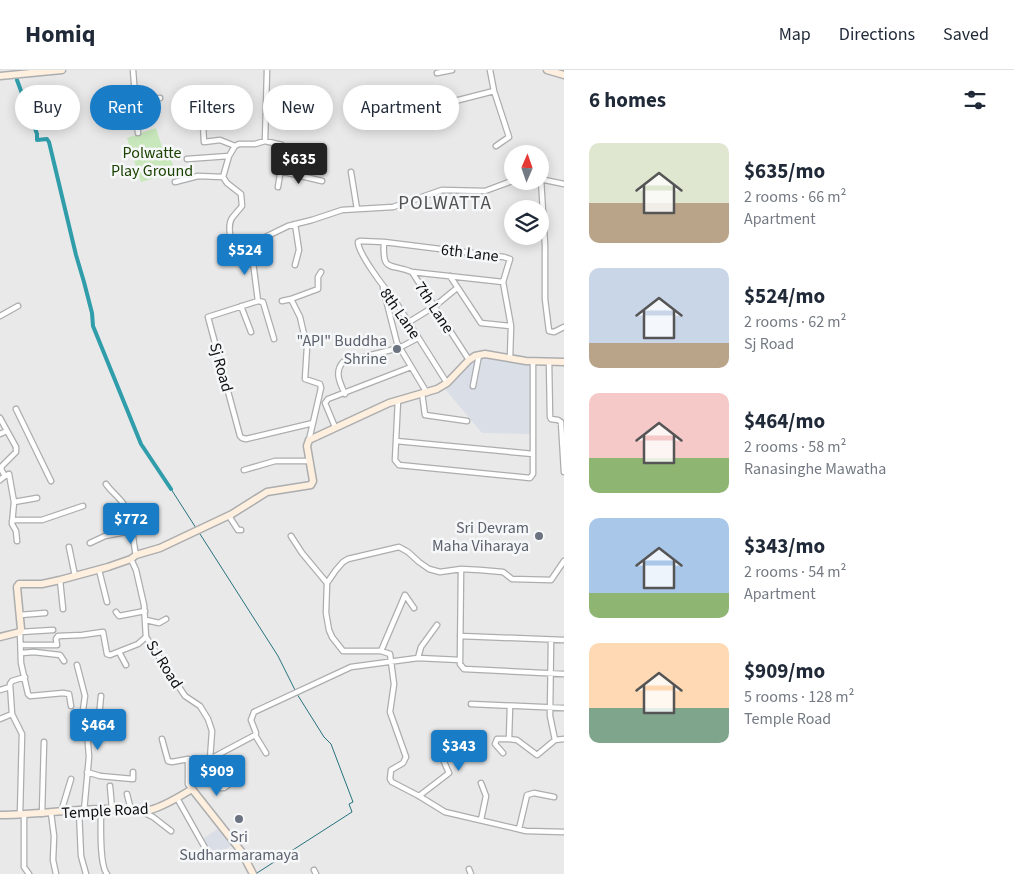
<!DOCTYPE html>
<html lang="en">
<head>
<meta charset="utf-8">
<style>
  :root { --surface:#fff; --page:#f2f2f3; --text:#1f2937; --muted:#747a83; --line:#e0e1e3; --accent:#197cc7 }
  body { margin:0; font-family:"Source Sans 3",sans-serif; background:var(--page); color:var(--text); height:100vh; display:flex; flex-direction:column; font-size:19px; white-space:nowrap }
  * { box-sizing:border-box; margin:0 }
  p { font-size:16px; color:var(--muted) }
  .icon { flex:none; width:28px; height:28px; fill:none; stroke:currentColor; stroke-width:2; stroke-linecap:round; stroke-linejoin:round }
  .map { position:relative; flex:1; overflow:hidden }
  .drawer { display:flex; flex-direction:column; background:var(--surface); width:450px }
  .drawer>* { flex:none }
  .banner { position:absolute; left:15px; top:15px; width:474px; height:45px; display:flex; gap:10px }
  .needle { width:32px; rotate:2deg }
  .tools { position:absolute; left:504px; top:75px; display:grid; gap:10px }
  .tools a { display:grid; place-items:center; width:45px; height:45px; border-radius:50%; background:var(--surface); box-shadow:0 2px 12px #0003; font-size:25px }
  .price { position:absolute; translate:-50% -42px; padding:0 11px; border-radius:5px; background:var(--accent); color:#fff; font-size:16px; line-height:32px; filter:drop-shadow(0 1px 2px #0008) }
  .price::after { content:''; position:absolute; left:50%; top:30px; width:15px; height:11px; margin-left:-8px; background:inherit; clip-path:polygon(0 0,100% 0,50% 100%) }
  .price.active { background:#222; color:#fff }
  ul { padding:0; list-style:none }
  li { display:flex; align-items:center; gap:15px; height:125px; padding:0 25px }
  li span { display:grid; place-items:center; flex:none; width:140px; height:100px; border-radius:10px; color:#555 }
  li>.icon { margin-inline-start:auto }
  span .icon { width:60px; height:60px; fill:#fffc; stroke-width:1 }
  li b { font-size:21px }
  h2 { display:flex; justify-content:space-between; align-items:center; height:60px; padding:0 25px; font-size:21px }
  .pill { padding:0 18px; border-radius:22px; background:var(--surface); box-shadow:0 2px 12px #0003; font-size:18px; line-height:45px }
  .pill.active { background:var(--accent); color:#fff }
  header { display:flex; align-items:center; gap:30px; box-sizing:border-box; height:70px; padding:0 25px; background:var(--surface); border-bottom:1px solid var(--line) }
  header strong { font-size:24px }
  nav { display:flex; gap:28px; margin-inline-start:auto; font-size:18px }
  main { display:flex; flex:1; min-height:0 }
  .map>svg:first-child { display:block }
  .built { fill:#dadee6 }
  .green { fill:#c8e7bb }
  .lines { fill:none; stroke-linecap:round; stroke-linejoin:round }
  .stream { stroke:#26727c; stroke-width:1 }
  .canal { stroke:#309daa; stroke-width:4 }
  .street-casing { stroke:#acadae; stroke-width:7 }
  .secondary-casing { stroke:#acadae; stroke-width:9 }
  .street { stroke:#fff; stroke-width:4.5 }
  .secondary { stroke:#feefde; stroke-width:6 }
  .worship-dot { fill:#6b7280; stroke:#f6f7f8; stroke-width:2 }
  .labels { text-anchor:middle; stroke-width:5; stroke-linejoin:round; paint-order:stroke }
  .park-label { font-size:16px; fill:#1b4200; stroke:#f6f7f8 }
  .street-label { font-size:16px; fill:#0f0f10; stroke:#f6f7f8 }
  .worship-label { font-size:16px; fill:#5b616d; stroke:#f6f7f8; text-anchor:end }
  .quarter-label { font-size:19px; letter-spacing:1px; fill:#525253; stroke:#f6f7f8 }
</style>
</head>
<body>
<header>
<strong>Homiq</strong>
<nav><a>Map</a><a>Directions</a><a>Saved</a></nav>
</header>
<main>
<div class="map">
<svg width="564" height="804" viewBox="0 0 564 804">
  <rect width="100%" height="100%" fill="#e9e9ea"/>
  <path class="built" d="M485 285 532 291 531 364 482 363 445 319 471 290Z
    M220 757 234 774 221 782 223 786 216 792 203 769Z"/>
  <path class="green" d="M156 58 162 77 167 76 175 102 141 112 127 68Z"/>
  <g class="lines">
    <path class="stream" d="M171 419 196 458
      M200 464 278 586 295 620
      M257 803 352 742 349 734 353 732 331 674 324 667 297 624"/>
    <path class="canal" d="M17 10 37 64V70L47 69 49 72 76 185 84 212 92 243 93 256 141 374 171 419"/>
    <defs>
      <path id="street" d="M133 0 138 63
        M490 0 494 21 509 67 496 76
        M437 3 452 0
        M109 30H142L160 28
        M451 32 494 21
        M202 37 204 72 220 70 235 76 239 74H255L265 71 282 75C285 81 279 109 278 117
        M265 71 267 0
        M235 76 229 86 223 107 227 113 241 124 242 136C239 140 235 144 232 148 228 154 229 171 235 175 239 177 243 176 247 176L288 156 312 150 342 140 393 137 442 120 485 121 512 111
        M187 89 229 86
        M280 101 322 111
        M351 102 357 139
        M540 109 564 114
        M541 109 545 175V229L549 261 554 262 564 257
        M175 112 198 106 223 107
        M295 154 299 180 295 195
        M384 172C382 203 390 193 412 202L469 290
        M247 176 253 192 258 231
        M412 202 503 212
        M450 206 481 253 511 256
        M383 218 397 273 427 323
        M291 229 318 219V207L321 202
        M282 231 291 229 300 247 307 277 305 309 320 314 321 318 309 370
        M241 236 251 262
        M0 246 18 236
        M409 252 435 236 457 218
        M274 269 263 232 258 231 208 247 240 366 242 368 246 369 313 353
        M549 291 550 347 551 349 558 350 561 352 564 402
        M447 313 392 226C384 218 358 183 358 172L360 171 384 172 504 187 510 189 503 212 511 256 510 288
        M473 316 479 285
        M422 323 425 345 467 351
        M345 324C340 313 334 302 343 292L399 278 418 268
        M398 330 395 390 399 395 530 408 533 404V291
        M16 339 51 411
        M0 348 16 377V382L2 396 1 399 5 406 0 410
        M335 357 325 333 328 329 411 297
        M0 364 7 361
        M396 371 533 384
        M244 400 275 391H309
        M5 406 9 404 14 432 37 428
        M106 414C112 423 121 428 126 438 132 447 133 473 136 485
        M14 432 12 454 16 461 17 471
        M229 446 238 460H241
        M12 451 15 450H42L83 436
        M291 466 302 483 327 513
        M90 473 105 466 131 461
        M69 477 75 506
        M131 489 136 500 144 535 146 567 185 626 200 636 208 649 212 661 210 689
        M564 491 551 510 512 509 503 502 480 500 461 499 440 502 429 499 419 492 408 482 399 477 348 489 343 492 336 500 327 513 326 543 329 560 332 567 343 581H381L390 584 394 614 390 642 406 687 403 693 391 700 390 709 392 712 419 726 445 742 526 761 564 762
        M99 500 107 532
        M60 510 63 539
        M116 542 119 546 145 541
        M20 545 45 543
        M146 550 159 553 166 549
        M53 560 20 562 21 593 28 624 30 626 63 623 69 624 71 636
        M460 566 564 570
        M551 570 550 646 555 670
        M22 575H57L56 569 58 566 82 565 103 562 107 584 110 585 138 574 146 567
        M381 581 405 525 414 538
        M119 582 126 595
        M22 583 34 582 60 585 64 591
        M418 588 421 577 437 555
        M460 590 461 499
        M77 595 85 626 83 640 87 661
        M0 620 10 617
        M471 634 564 638
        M510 636 509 669 517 670 537 685 555 670 564 669
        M0 649 12 644
        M255 665 266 683
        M162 669 168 691 172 692 188 689V714
        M503 683 495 674 497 669H509
        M205 701 221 718H224L235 710
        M87 702 100 706 133 709V702
        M110 716 112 739
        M192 719 188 714 205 701 210 689 255 665 256 663 251 650 254 642 351 597 418 588 460 590V594L464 599 564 604
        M127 724 131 740
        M419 726 449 703 441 685 442 675 472 665
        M177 728 209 785
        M101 739C101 753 99 795 107 804
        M79 741 81 786 86 804
        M84 741 89 687 87 661 98 657 101 626
        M141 741 153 747 171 761
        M61 742 71 709
        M51 743 54 766 53 790 56 804
        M42 744 44 672
        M20 745 22 664 12 644 10 614 12 611 25 607
        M24 745V797L29 804
        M481 750 486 726 481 713
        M519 759 527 725 534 723 554 727
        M469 799 471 804
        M314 800 316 804"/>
      <path id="secondary" d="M547 0 564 5
        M0 6 62 0
        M0 567 20 562 21 559 17 517 19 514H42L60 510 108 497 131 489 136 485 160 478 232 444 267 422 311 415 313 411 307 376 309 370 389 333 437 319 447 313 469 290 475 286 485 284 526 291 564 292
        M0 745C37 745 75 738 112 739 124 739 138 743 150 740 165 736 179 727 192 719L241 781 253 804"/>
    </defs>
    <use href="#street" class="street-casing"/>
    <use href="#secondary" class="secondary-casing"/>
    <use href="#street" class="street"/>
    <use href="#secondary" class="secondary"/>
  </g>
  <g class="worship-dot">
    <circle cx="397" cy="279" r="5"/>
    <circle cx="539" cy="466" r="5"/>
    <circle cx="239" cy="749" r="5"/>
  </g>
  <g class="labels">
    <g class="park-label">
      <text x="152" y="88">Polwatte<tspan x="152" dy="18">Play Ground</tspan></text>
    </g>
    <g class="street-label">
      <text transform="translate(470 182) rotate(7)" y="6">6th Lane</text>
      <text transform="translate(435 237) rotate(57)" y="6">7th Lane</text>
      <text transform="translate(401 243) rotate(55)" y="6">8th Lane</text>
      <text transform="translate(222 297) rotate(75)" y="6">Sj Road</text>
      <text transform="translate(165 594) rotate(58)" y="6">SJ Road</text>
      <text transform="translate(105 740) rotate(-3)" y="6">Temple Road</text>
    </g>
    <g class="worship-label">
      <text x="387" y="276">"API" Buddha<tspan x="387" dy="18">Shrine</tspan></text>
      <text x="529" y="463">Sri Devram<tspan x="529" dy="18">Maha Viharaya</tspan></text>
      <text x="239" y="772" text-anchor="middle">Sri<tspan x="239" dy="18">Sudharmaramaya</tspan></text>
    </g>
    <g class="quarter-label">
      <text x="445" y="139">POLWATTA</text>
    </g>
  </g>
</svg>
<div class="tools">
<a><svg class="needle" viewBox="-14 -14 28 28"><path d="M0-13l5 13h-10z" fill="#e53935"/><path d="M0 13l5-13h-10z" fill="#747a83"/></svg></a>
<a><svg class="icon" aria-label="layers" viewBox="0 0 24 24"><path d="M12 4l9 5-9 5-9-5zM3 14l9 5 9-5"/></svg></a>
</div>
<b class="price active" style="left:299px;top:115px">$635</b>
<b class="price" style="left:245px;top:206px">$524</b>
<b class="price" style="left:131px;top:475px">$772</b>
<b class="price" style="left:98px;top:681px">$464</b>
<b class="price" style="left:459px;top:702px">$343</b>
<b class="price" style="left:217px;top:727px">$909</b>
<div class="banner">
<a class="pill">Buy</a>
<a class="pill active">Rent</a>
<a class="pill">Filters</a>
<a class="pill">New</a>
<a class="pill">Apartment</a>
</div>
</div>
<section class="drawer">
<h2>6 homes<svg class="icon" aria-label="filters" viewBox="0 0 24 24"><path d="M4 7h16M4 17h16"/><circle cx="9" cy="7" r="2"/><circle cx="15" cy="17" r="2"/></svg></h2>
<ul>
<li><span style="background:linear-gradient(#dfe7d0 60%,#b9a48a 0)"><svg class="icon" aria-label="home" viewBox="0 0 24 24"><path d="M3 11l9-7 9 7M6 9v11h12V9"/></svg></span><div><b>$635/mo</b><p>2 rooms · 66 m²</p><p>Apartment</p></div></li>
<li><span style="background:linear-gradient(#c9d6e8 75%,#b9a48a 0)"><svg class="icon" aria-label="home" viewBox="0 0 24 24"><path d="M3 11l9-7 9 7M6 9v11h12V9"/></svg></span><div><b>$524/mo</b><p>2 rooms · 62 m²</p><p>Sj Road</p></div></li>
<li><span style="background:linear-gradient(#f6c9c9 65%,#8fb573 0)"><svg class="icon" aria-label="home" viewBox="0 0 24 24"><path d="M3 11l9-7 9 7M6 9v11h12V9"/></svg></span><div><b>$464/mo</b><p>2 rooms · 58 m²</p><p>Ranasinghe Mawatha</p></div></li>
<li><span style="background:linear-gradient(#a9c7e8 75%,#8fb573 0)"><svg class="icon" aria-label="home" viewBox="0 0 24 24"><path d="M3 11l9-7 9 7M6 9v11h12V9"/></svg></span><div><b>$343/mo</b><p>2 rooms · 54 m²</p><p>Apartment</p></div></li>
<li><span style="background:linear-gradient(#ffd9b3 65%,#7fa58c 0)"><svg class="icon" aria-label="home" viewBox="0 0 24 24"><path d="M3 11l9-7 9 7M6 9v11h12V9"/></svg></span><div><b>$909/mo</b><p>5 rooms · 128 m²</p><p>Temple Road</p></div></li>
</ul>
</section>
</main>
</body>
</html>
